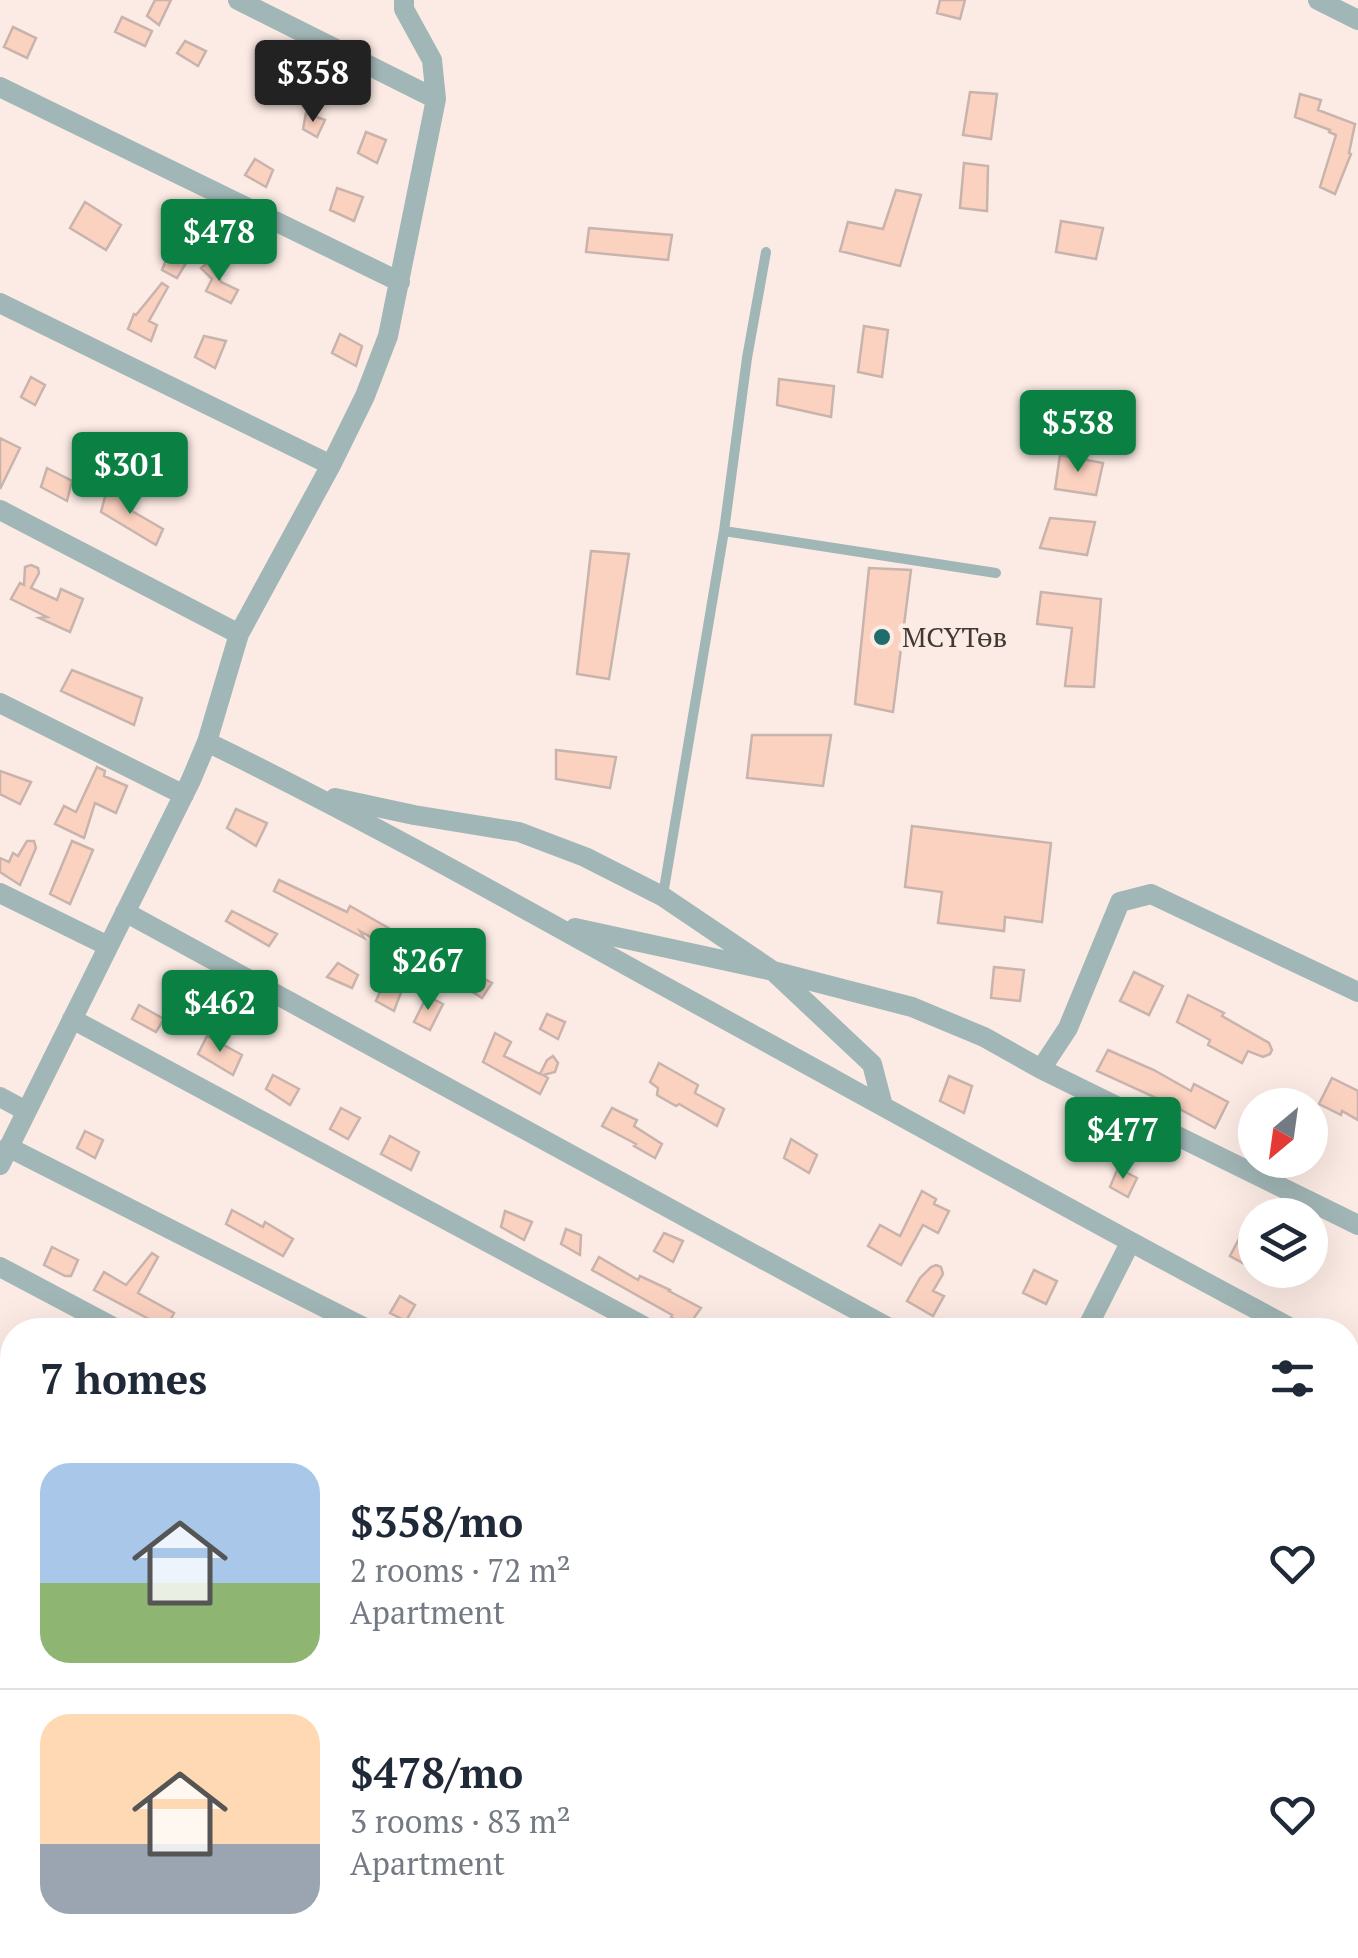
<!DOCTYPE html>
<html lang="en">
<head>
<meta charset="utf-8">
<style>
  :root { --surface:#fff; --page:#f2f2f3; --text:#1f2937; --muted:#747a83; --line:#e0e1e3; --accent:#0b8043 }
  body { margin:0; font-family:"PT Serif",serif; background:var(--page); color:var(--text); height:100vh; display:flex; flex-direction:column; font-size:38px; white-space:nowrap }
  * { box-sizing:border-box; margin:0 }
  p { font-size:32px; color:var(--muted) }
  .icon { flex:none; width:55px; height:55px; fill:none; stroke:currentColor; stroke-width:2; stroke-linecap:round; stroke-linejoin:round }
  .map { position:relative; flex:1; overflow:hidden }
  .details { position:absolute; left:0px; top:1318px; width:1360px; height:642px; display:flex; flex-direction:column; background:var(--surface); border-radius:40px 40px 0 0; box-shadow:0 10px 40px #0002 }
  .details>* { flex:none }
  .needle { width:65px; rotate:209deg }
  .controls { position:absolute; left:1238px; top:1088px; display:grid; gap:20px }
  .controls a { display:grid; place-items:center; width:90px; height:90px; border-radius:50%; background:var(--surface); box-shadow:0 10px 40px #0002; font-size:50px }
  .price { position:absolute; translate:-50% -85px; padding:0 22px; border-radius:10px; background:var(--accent); color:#fff; font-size:32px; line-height:65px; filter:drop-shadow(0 2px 5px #0008) }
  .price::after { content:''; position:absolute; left:50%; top:60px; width:30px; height:22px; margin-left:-15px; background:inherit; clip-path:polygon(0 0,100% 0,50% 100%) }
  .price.active { background:#222; color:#fff }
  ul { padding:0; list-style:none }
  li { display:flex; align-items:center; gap:30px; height:250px; padding:0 40px }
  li+li { border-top:2px solid var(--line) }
  li span { display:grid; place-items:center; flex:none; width:280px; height:200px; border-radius:30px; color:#555 }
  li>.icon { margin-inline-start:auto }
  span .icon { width:120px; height:120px; fill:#fffc; stroke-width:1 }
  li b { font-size:42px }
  h2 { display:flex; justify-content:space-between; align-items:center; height:120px; padding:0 40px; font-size:42px }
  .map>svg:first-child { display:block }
  .building { fill:#fbd1c0; stroke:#c8b4ac; stroke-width:2.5 }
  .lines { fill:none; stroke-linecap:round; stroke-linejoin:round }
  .service { stroke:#a1b6b6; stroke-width:10 }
  .minor { stroke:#a1b6b6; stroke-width:20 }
  .poi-dot { fill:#1f6c6d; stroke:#fcebe4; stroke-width:4 }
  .labels { text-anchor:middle; stroke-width:9; stroke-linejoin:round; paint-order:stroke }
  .poi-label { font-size:28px; fill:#403835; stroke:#fcebe4; text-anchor:start }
</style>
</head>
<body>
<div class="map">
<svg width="1358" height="1958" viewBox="0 0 1358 1958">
  <rect width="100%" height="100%" fill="#fcebe4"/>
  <path class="building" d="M155 0H171L159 25 147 16Z
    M940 0H965L960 19 937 13Z
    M122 17 152 31 145 46 115 32Z
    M13 27 36 38 27 58 4 47Z
    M185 41 206 51 198 66 177 53Z
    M970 92 997 94 991 139 963 135Z
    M1300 94 1321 100 1318 110 1355 124 1349 153 1351 154 1335 194 1320 187 1336 135 1329 132 1330 130 1295 117Z
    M306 113 325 120 317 137 303 129Z
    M366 132 386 140 377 163 358 153Z
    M255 159 273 170 266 187 245 175Z
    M964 163 988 166 987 211 960 208Z
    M337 188 363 197 354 221 330 210Z
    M896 190 921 195 900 266 840 251 848 222 883 229Z
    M85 202 121 225 106 250 70 228Z
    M1061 221 1103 228 1096 259 1056 252Z
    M589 228 672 235 668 260 586 252Z
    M168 255 186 263 177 278 162 270Z
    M210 261 216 265 221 282 238 290 231 303 206 291 212 279 201 268Z
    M162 283 168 287 149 321 157 325 151 341 128 329 134 314 136 315Z
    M864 326 888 330 882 377 858 372Z
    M340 334 362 346 356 366 332 353Z
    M204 336 226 341 215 368 195 357Z
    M31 377 45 385 35 405 21 397Z
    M779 379 834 386 831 417 777 405Z
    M0 438 20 448 0 489Z
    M1060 455 1103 463 1096 495 1055 489Z
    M47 468 72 481 67 501 41 487Z
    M107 489 135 503 132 511 163 529 156 545 101 512Z
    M1050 518 1095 522 1087 555 1040 548Z
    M591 551 629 554 609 679 577 674Z
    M31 565 38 568 39 573 31 588 57 600 61 589 83 599 70 632 39 618 47 617 11 599 20 583 24 585 25 567Z
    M869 568 911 570 893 712 855 704Z
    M1041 592 1101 599 1094 687 1065 686 1072 628 1037 624Z
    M72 670 142 698 134 725 61 691Z
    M752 735H831L823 786 747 778Z
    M556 750 616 757 610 788 556 779Z
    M97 767 105 771 104 776 127 786 116 813 95 803 84 838 55 824 64 806 76 812Z
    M0 771 31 782 20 804 0 794Z
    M236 809 267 823 256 846 227 828Z
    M912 826 1051 843 1042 922 1005 917 1004 931 938 923 942 892 905 887Z
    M27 841H34L36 848 20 885 0 872V858L9 862 13 853 18 856Z
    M72 841 93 850 70 904 50 894Z
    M279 880 347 912 350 906 399 934 400 932 414 942 406 957 360 931 364 938 274 891Z
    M232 911 277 934 269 946 226 921Z
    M338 963 358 975 352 988 327 977Z
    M994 967 1024 970 1020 1001 991 998Z
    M464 968 492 983 482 998 457 982Z
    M1134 972 1163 986 1149 1015 1120 1001Z
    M386 978 403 987 394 1011 376 1001Z
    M1188 995 1224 1013 1222 1016 1269 1043 1272 1050 1270 1054 1263 1057 1248 1051 1242 1063 1208 1045 1210 1040 1177 1022Z
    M427 996 443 1004 430 1030 414 1022Z
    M139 1005 164 1019 156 1032 132 1019Z
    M547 1014 565 1022 558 1039 540 1029Z
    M495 1033 511 1042 504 1056 540 1074 547 1060 553 1056 558 1063 555 1072 543 1075 548 1078 540 1094 483 1062Z
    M207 1036 242 1055 233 1075 198 1054Z
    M1108 1050 1154 1070 1191 1091 1194 1084 1228 1102 1215 1128 1174 1106 1097 1071Z
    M659 1063 698 1085 695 1093 724 1109 717 1126 679 1104 676 1106 657 1095 658 1088 650 1082Z
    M273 1075 299 1089 290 1105 266 1089Z
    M949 1076 972 1086 964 1113 940 1101Z
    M1332 1078 1358 1091V1120L1342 1111 1341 1115 1319 1104Z
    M341 1108 360 1118 348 1139 330 1129Z
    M612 1108 637 1120 634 1126 662 1144 655 1158 634 1146 636 1144 602 1126Z
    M85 1131 103 1140 95 1158 77 1148Z
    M390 1136 419 1152 411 1170 381 1154Z
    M791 1139 817 1155 809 1173 784 1158Z
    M1118 1168 1137 1178 1128 1197 1110 1187Z
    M922 1191 936 1199 934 1204 949 1211 938 1233 923 1225 901 1265 868 1246 880 1225 900 1236Z
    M232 1210 263 1227 265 1222 293 1239 283 1256 226 1224Z
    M505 1211 532 1222 524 1240 501 1227Z
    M566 1229 581 1235 580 1255 561 1244Z
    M664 1233 683 1241 673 1262 654 1251Z
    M1240 1237 1255 1245V1258L1250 1267 1230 1256Z
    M52 1247 78 1260 71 1276H65L44 1265Z
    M152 1253 158 1257 138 1293 174 1313 166 1328 94 1290 104 1272 126 1285Z
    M599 1257 638 1280 640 1276 670 1290 669 1291 701 1308 687 1328 671 1317 672 1315 592 1270Z
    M936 1265 941 1267 943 1274 933 1291 944 1296 933 1316 907 1301 920 1278 931 1267Z
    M1034 1270 1057 1281 1046 1304 1023 1293Z
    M400 1296 415 1305 406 1321 390 1313Z"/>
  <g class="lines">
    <path class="service" d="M724 531 996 573
      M663 895 724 531 747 358 766 252"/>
    <path class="minor" d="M238 0 436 99
      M1318 0 1358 20
      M0 87 400 282
      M0 303 331 465
      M0 510 239 634
      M0 703 184 795
      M207 742C355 814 498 894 642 974 860 1093 1076 1214 1295 1330
      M335 798 414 815 519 832 585 857 662 896 773 971 872 1064 883 1106
      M0 893 108 946
      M125 912 893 1330
      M575 928 773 971 912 1007 984 1037 1041 1069 1358 1225
      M72 1019 651 1330
      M1041 1069 1068 1028 1120 902 1151 894 1358 992
      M0 1097 26 1111
      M8 1147 369 1330
      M0 1165 191 780 207 742 239 634 331 465 365 396 388 336 436 99 432 60 404 9V0
      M0 1267 119 1330
      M1086 1330 1130 1243
      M1348 1358 1358 1363
      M0 1412 12 1420
      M0 1551 12 1558
      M1348 1577 1358 1583
      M0 1689 12 1696
      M1348 1703 1358 1708
      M1348 1827 1358 1833
      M0 1855 12 1862
      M153 1948 170 1958
      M438 1948 456 1958
      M677 1948 695 1958
      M929 1948 947 1958
      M1277 1948 1296 1958
      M1018 1958 1021 1948"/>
  </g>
  <circle class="poi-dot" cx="882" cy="637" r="10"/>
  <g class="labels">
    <g class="poi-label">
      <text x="902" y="647">МСҮТөв</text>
    </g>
  </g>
</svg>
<div class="controls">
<a><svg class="needle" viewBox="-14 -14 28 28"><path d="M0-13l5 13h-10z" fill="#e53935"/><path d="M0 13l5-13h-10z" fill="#747a83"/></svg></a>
<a><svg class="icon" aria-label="layers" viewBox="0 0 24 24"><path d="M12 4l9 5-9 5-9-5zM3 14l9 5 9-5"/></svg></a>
</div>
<b class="price active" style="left:313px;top:125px">$358</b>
<b class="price" style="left:219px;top:284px">$478</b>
<b class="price" style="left:1078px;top:475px">$538</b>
<b class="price" style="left:130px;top:517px">$301</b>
<b class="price" style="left:428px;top:1013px">$267</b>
<b class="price" style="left:220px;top:1055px">$462</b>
<b class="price" style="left:1123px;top:1182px">$477</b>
<section class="details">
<h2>7 homes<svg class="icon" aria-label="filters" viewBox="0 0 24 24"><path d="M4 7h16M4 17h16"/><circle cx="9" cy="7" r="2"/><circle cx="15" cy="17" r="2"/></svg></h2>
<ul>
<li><span style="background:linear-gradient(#a9c7e8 60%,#8fb573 0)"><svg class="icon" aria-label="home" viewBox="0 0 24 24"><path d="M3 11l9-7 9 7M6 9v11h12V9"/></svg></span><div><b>$358/mo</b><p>2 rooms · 72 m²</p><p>Apartment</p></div><svg class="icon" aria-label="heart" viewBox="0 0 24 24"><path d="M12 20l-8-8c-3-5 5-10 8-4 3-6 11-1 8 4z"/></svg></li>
<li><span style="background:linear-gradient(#ffd9b3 65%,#9aa5b1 0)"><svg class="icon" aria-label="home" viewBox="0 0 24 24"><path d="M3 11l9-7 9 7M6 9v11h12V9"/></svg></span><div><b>$478/mo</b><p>3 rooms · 83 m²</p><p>Apartment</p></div><svg class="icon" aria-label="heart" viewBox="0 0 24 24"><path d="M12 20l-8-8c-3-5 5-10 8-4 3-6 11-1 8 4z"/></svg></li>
</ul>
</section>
</div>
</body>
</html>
